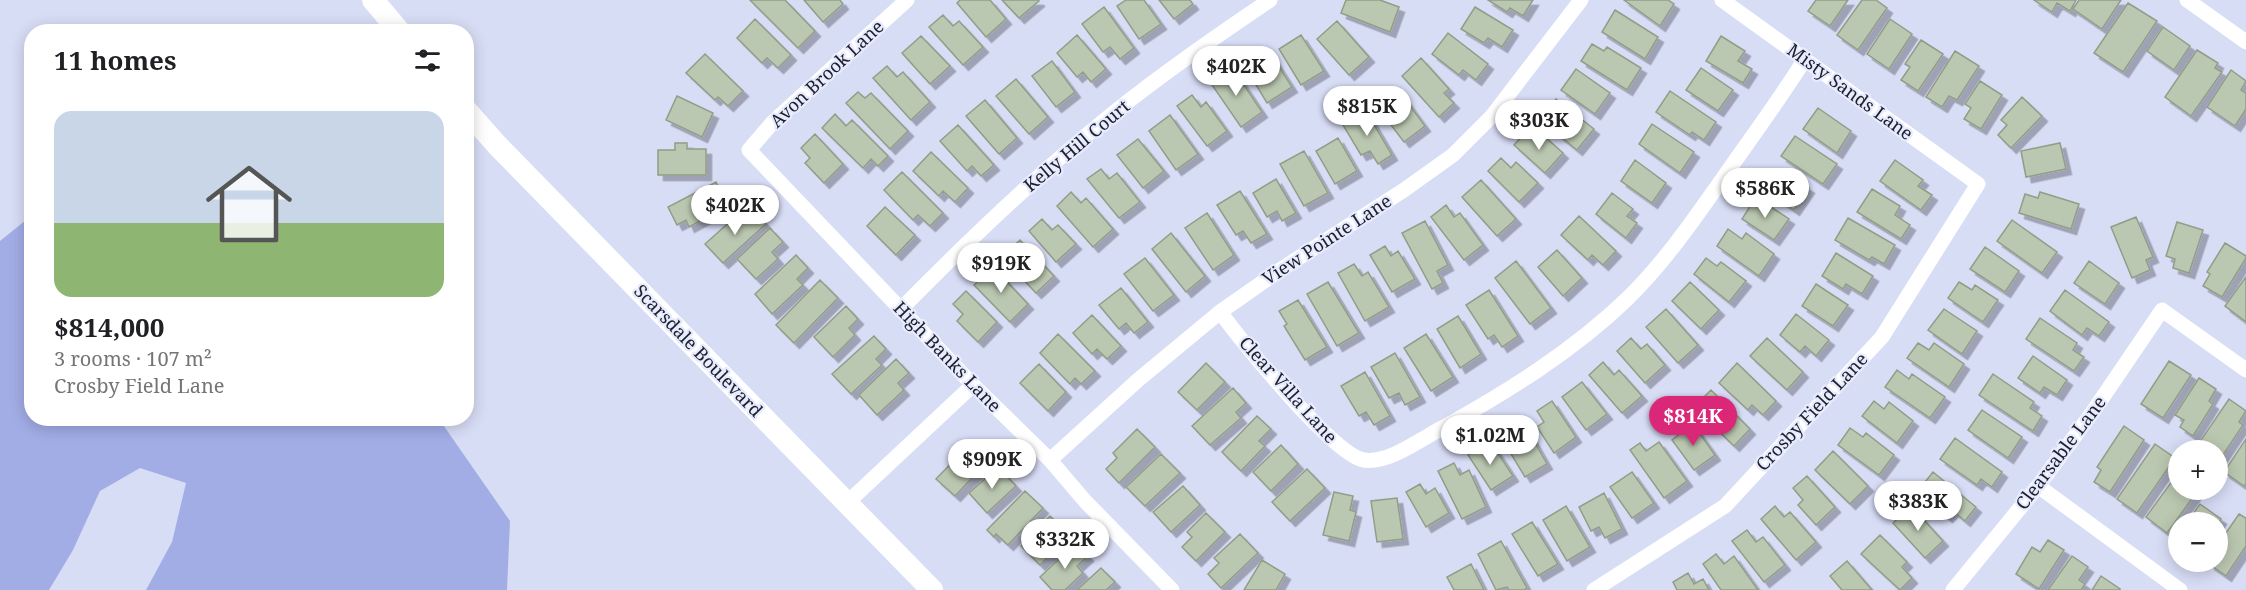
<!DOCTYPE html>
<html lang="en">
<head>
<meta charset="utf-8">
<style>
  :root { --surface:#fff; --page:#f2f2f2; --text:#202124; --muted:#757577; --line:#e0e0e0; --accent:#db2777 }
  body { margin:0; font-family:"Noto Serif",serif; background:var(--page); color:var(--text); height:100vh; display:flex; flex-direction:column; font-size:22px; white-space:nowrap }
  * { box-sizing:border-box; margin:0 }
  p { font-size:20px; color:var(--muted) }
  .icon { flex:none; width:33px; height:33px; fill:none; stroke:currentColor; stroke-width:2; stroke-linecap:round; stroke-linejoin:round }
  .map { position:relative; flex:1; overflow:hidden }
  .sheet { position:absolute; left:24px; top:24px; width:450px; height:402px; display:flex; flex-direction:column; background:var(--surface); border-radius:24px; box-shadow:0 3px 15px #0003 }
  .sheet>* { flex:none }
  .tools { position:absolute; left:2168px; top:440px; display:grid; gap:12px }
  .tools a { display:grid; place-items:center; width:60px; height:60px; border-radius:50%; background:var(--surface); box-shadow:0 3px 15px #0003; font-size:30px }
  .price { position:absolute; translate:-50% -51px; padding:0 14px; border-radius:21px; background:#fff; color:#222; font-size:20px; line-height:39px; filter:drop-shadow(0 2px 3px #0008) }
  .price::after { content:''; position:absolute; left:50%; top:36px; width:18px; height:14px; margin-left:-9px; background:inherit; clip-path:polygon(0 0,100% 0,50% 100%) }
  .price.current { background:var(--accent); color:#fff }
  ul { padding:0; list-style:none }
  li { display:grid; align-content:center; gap:12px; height:318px; padding:0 30px }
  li+li { border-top:2px solid var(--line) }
  li span { display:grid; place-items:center; height:186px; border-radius:18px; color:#555 }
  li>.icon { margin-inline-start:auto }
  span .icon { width:108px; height:108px; fill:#fffc; stroke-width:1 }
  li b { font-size:26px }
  h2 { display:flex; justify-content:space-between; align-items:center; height:72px; padding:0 30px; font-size:26px }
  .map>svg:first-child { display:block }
  .green { fill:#a2ade6 }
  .building { fill:#bbc8b1; stroke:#919d88; stroke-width:1.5; filter:url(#shadow) }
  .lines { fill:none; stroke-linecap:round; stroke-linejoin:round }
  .street { stroke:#fff; stroke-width:15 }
  .secondary { stroke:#fff; stroke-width:22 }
  .labels { text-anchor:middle; stroke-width:4.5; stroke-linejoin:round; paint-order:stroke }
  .street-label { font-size:18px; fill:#1e1f28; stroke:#e7ebff }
</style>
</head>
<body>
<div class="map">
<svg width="2246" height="590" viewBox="0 0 2246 590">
  <defs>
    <filter id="shadow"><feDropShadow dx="5.5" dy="5.5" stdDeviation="0" flood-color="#0004"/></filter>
  </defs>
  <rect width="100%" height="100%" fill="#d8ddf6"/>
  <path class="green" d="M31 216 32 418 439 419 510 521 507 590H146L172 542 186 483 140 468 100 491 73 550 49 590H0V241Z"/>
  <path class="building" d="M750 0H785L815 31 798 48Z
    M804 0H840L843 4 823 22Z
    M960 0H990L1006 19 986 37 957 3Z
    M1002 0H1038L1039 1 1019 18Z
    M1126 0H1144L1161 24 1139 39 1117 6Z
    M1159 0H1190L1193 4 1174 19Z
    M1346 0H1380L1399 7 1390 32 1341 13Z
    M1488 0H1533L1523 16 1510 8 1507 12Z
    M1624 0H1668L1674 4 1660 26Z
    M1816 0H1848L1830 26 1808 11Z
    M1862 0H1876L1887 8 1858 50 1837 35Z
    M2034 0H2076L2070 11 2057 3 2052 12Z
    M2079 0H2121L2102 29 2073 9Z
    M2128 3 2157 21 2123 72 2094 53Z
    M1104 7 1134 48 1120 59 1110 47 1103 52 1082 24Z
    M1475 7 1513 30 1502 47 1488 38 1484 43 1461 29Z
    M1615 10 1658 37 1645 59 1602 32Z
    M943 15 953 26 959 21 983 47 963 65 929 27Z
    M755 19 791 55 778 68 767 58 762 63 737 38Z
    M1890 19 1912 34 1889 69 1867 54Z
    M1337 21 1369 57 1349 75 1317 39Z
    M2163 27 2190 46 2174 70 2147 51Z
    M1448 33 1488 64 1476 80 1463 70 1459 75 1432 54Z
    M1077 35 1106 69 1091 82 1083 72 1077 77 1057 53Z
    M1301 35 1324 71 1301 85 1279 49Z
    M921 36 950 66 930 84 902 53Z
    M1721 36 1745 51 1738 61 1752 69 1743 83 1706 61Z
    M1921 40 1943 54 1918 91 1901 80 1910 67 1905 64Z
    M1592 44 1604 51 1607 47 1641 68 1627 90 1581 61Z
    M2197 50 2218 63 2215 68 2222 72 2191 116 2165 97Z
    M1955 51 1979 66 1957 100 1949 96 1942 107 1926 97Z
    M1254 52 1261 63 1272 56 1292 87 1267 103 1241 60Z
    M705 54 743 91 728 106 718 97 715 100 686 73Z
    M1421 58 1449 89 1444 93 1454 103 1439 117 1402 76Z
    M1052 61 1075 92 1056 107 1032 76Z
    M887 66 897 77 903 72 930 102 911 120 873 78Z
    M1232 67 1262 112 1241 127 1210 82Z
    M1701 68 1733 90 1718 111 1686 90Z
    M1576 69 1610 93 1595 114 1561 90Z
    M2231 70 2246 81 2241 90 2246 93V109L2235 126 2207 107Z
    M1016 79 1048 117 1029 134 996 96Z
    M1980 81 2002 95 1981 129 1964 119 1971 108 1965 104Z
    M1397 88 1425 126 1404 142 1375 104Z
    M1670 91 1716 122 1704 140 1692 132 1690 135 1656 112Z
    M858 92 865 98 871 93 908 131 890 149 846 103Z
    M1192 95 1201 107 1206 102 1227 131 1207 146 1177 106Z
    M677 96 713 113 702 137 666 120Z
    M2022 97 2042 116 2011 148 1998 135 2007 125 2001 120Z
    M1556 99 1594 129 1577 150 1540 120Z
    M985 100 1017 138 999 154 966 116Z
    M1818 108 1851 131 1837 153 1803 129Z
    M1366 111 1392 155 1378 164 1370 151 1361 155 1343 125Z
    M835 114 846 126 852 120 888 156 878 166 871 159 863 168 822 128Z
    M1170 115 1198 154 1176 170 1149 131Z
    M1652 124 1694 152 1680 173 1639 144Z
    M958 125 994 165 981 176 972 166 967 171 940 141Z
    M1527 131 1538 141 1543 135 1563 153 1545 173 1514 145Z
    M815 134 843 164 824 183 805 163 810 158 801 148Z
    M1795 136 1837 164 1823 184 1781 156Z
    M1338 138 1357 171 1335 184 1316 151Z
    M1138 139 1164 171 1143 188 1117 155Z
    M675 143H687V149H706V175H658V150H675Z
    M2060 143 2066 169 2026 177 2021 151Z
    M1304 151 1328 193 1304 206 1280 164Z
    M931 152 968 188 955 202 943 191 939 196 913 171Z
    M1501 158 1511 168 1516 162 1538 183 1519 202 1488 171Z
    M1635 160 1666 183 1652 203 1621 181Z
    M1895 160 1923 180 1918 186 1932 195 1921 210 1880 181Z
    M1101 169 1109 179 1117 173 1140 202 1119 218 1087 179Z
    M1771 171 1783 179 1787 173 1809 188 1794 210 1760 186Z
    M902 172 943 213 930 226 918 215 913 220 884 190Z
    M1276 179 1296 213 1282 221 1277 211 1267 217 1253 193Z
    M1481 180 1516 219 1497 236 1462 197Z
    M716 182 725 199 721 201 724 208 689 227 686 220 677 225 668 207Z
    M1872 189 1900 206 1895 215 1910 225 1901 239 1857 212Z
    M1240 191 1267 234 1251 243 1243 231 1236 235 1217 205Z
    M1071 192 1081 203 1086 198 1113 229 1093 247 1057 206Z
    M2040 192 2079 204 2071 229 2019 213 2025 194 2038 198Z
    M1612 193 1633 209 1627 216 1637 223 1626 238 1596 214Z
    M1756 197 1789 219 1774 240 1742 219Z
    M1446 205 1454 217 1460 213 1483 245 1464 260 1431 217Z
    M885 207 915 235 896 255 867 226Z
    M753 209 766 224 723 263 705 244 735 217 739 222Z
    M1207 213 1234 255 1213 270 1185 228Z
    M1579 216 1616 251 1603 265 1592 255 1588 260 1561 235Z
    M2136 217 2153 257 2146 260 2150 270 2132 278 2111 227Z
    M1848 218 1895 245 1884 264 1872 257 1869 260 1835 240Z
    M1042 219 1052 230 1058 225 1076 244 1056 262 1029 231Z
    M2012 220 2057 252 2042 273 1997 241Z
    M1425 221 1448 265 1437 271 1443 283 1432 289 1402 233Z
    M2177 222 2203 230 2189 273 2173 268 2175 259 2166 256Z
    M770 228 783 242 772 252 778 259 756 279 737 259Z
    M1728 229 1742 239 1746 233 1774 254 1759 276 1717 246Z
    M1171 233 1205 276 1186 292 1152 249Z
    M1020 240 1054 276 1036 293 1002 257Z
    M2225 243 2246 256V258L2222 297 2203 286 2210 274 2207 272Z
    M1385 246 1391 256 1398 251 1415 279 1392 292 1370 255Z
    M1985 247 2019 271 2005 292 1970 269Z
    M1557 250 1582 278 1563 296 1538 267Z
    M1836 253 1873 276 1862 294 1846 284 1843 289 1822 276Z
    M796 255 808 268 797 279 803 285 772 314 755 294Z
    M1145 258 1174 295 1153 311 1124 274Z
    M1706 258 1717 266 1721 262 1746 281 1729 302 1694 274Z
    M1516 261 1551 308 1530 324 1495 278Z
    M2089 261 2119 283 2105 304 2074 283Z
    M1354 264 1362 276 1368 272 1389 307 1365 321 1338 273Z
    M993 267 1028 304 1010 322 974 285Z
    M2246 277V322L2225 306Z
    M820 280 838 298 794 343 776 325Z
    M1328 282 1359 333 1337 346 1307 294Z
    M1690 282 1719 310 1701 329 1672 301Z
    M1959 282 1972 290 1975 285 1998 300 1983 322 1948 298Z
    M1816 284 1848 305 1833 326 1802 306Z
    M1121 288 1148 322 1134 333 1126 323 1119 329 1099 305Z
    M1489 290 1518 336 1502 347 1494 335 1488 339 1466 305Z
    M2065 290 2109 322 2099 336 2087 328 2082 335 2050 311Z
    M966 291 997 322 978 342 957 321 963 314 953 304Z
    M1298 300 1327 347 1305 360 1284 326 1287 324 1279 311Z
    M846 306 858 319 849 328 855 335 833 357 814 337Z
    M1666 309 1698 345 1678 363 1646 327Z
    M1944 309 1977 331 1962 354 1928 330Z
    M1796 314 1829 340 1816 356 1805 346 1800 352 1780 335Z
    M1092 315 1121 346 1107 359 1097 349 1092 354 1073 333Z
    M1458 316 1481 354 1460 368 1437 329Z
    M2040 318 2077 343 2073 350 2084 357 2074 371 2026 339Z
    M1058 334 1095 371 1081 384 1075 378 1070 384 1040 353Z
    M1426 334 1453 377 1431 391 1404 348Z
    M874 336 886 349 876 359 882 365 851 394 832 374Z
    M1631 338 1641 349 1647 344 1665 365 1645 383 1617 351Z
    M1767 338 1803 372 1787 390 1750 356Z
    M1918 343 1929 350 1934 343 1964 364 1949 387 1907 358Z
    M1395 353 1420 397 1405 405 1399 393 1389 398 1371 367Z
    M2033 356 2067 380 2057 395 2044 387 2040 393 2018 378Z
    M896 359 909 373 898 383 904 390 877 415 859 395Z
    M2169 361 2191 375 2163 418 2141 404Z
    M1603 362 1614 375 1619 370 1642 396 1622 413 1589 375Z
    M1206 363 1225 382 1197 410 1178 392Z
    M1737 363 1776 401 1763 415 1752 405 1748 410 1719 383Z
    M1039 364 1066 392 1048 411 1020 383Z
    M1897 370 1909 379 1912 374 1945 397 1930 418 1885 387Z
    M1365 372 1390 416 1374 425 1366 412 1359 416 1341 386Z
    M1993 374 2034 402 2030 408 2042 416 2033 431 1979 395Z
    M2199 378 2216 389 2209 401 2213 404 2193 436 2180 427 2184 420 2175 415Z
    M1582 382 1607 414 1586 430 1562 397Z
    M1233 388 1246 403 1236 412 1241 418 1210 445 1192 426Z
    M1711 390 1750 429 1734 446 1694 407Z
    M2229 399 2246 411 2239 422 2243 425 2221 458 2217 455V450H2209L2199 443Z
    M1552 401 1576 437 1554 453 1537 427 1544 422 1537 411Z
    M1874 401 1884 409 1889 402 1913 421 1897 443 1862 416Z
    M1982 410 2022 437 2008 458 1968 430Z
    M1257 416 1271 429 1259 441 1265 446 1241 471 1222 452Z
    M1693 424 1715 455 1694 470 1672 440Z
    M1514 425 1518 431 1526 427 1547 464 1525 477 1499 434Z
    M2124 426 2144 440 2110 492 2094 482 2101 470 2097 467Z
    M1850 428 1863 437 1866 433 1894 455 1879 475 1838 445Z
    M1137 429 1155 447 1119 483 1106 469 1117 458 1113 453Z
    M1955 438 2002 472 1992 487 1981 479 1977 485 1940 459Z
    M2246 439V484L2244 486 2224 472Z
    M1490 441 1513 476 1491 490 1468 455Z
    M972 442 990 459 955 496 936 479Z
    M1659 442 1687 481 1664 498 1630 450 1640 443 1646 451Z
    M2155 444 2175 458 2137 513 2117 499Z
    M1281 445 1298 464 1271 491 1253 472Z
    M1833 451 1868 486 1850 504 1815 470Z
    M1161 454 1180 473 1145 506 1126 487Z
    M1454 463 1460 475 1469 470 1486 507 1462 519 1438 471Z
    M998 467 1016 486 987 513 969 493Z
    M1307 469 1325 488 1290 521 1272 502Z
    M1632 472 1654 503 1632 518 1610 487Z
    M1933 472 1976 507 1965 521 1953 511 1947 517 1917 492Z
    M2178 473V489H2199L2167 533 2146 517Z
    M1807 476 1835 507 1816 525 1798 505 1803 500 1793 488Z
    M1420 484 1426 494 1435 488 1449 513 1426 527 1406 492Z
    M1183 486 1200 505 1171 532 1153 512Z
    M1025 491 1043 508 1008 545 996 534 994 537 987 530Z
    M1334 492 1353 496 1350 510 1356 512 1349 541 1323 535Z
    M1604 493 1622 529 1605 538 1599 527 1591 531 1579 507Z
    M1397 498 1403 539 1377 542 1371 501Z
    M2200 504 2221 519 2217 525V522H2187Z
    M1566 506 1590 547 1567 561 1543 520Z
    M1775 506 1784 517 1790 512 1816 542 1796 560 1761 519Z
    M1911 506 1943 541 1925 558 1893 523Z
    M1206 513 1225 532 1196 561 1182 547 1192 537 1187 532Z
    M2239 514 2246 518V546L2226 576 2209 564 2212 561H2217V546Z
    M1050 516 1064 529 1053 540 1059 546 1040 565 1021 546Z
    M1532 522 1558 564 1538 576 1512 534Z
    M1747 530 1756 542 1763 537 1785 565 1764 582 1732 541Z
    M1240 534 1258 553 1221 588 1208 574 1219 563 1214 558Z
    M1880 535 1907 562 1902 567 1912 578 1900 590 1861 554Z
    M2048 540 2064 550 2039 589 2016 574 2032 547 2040 552Z
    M1501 541 1527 588 1524 590H1509L1507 587 1496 590 1478 554Z
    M1076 543 1088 556 1077 566 1083 573 1065 590H1052L1040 577Z
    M1716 554 1724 564 1734 556 1758 590H1721L1703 564Z
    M2072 556 2088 567 2079 580 2085 584 2081 590H2048Z
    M1262 560 1285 574 1276 590H1244Z
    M1847 561 1872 590H1842L1830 576Z
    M1471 564 1484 590H1454L1447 577Z
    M1101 568 1115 582 1106 590H1077Z
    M1688 573 1694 584 1703 579 1709 590H1677L1673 582Z
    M2101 576 2120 589V590H2092Z"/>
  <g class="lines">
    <path class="street" d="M907 0 773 122 749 150 973 385 1050 460 1085 501 1172 590
      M2187 0 2246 42
      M900 310C964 245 1030 181 1100 124 1154 79 1212 39 1270 0
      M1220 312C1241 340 1333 455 1364 460 1388 464 1421 439 1442 428 1507 392 1573 351 1627 299 1666 261 1697 215 1728 171 1754 134 1781 97 1805 59
      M1050 460 1138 380 1220 312 1280 270 1404 190 1453 155 1492 116 1581 0
      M2038 486 2180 590
      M847 503 973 385
      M1594 590 1725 506 1882 337 1978 184 1722 0
      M1953 590 2038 486 2092 413 2162 310 2246 370"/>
    <path class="secondary" d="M373 0 400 32
      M466 110 497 145 932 590"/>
  </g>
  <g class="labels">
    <g class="street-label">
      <text transform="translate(827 74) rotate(-43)" y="6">Avon Brook Lane</text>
      <text transform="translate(1850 92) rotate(36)" y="6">Misty Sands Lane</text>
      <text transform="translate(1077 146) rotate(-40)" y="6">Kelly Hill Court</text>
      <text transform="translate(1327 240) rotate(-33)" y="6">View Pointe Lane</text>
      <text transform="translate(698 351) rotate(46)" y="6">Scarsdale Boulevard</text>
      <text transform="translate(947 357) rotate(46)" y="6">High Banks Lane</text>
      <text transform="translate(1288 390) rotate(48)" y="6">Clear Villa Lane</text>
      <text transform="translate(1812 412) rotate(-47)" y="6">Crosby Field Lane</text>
      <text transform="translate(2061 453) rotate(-53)" y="6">Clearsable Lane</text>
    </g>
  </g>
</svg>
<div class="tools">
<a>+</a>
<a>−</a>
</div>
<b class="price" style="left:1236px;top:97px">$402K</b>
<b class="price" style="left:1367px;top:137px">$815K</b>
<b class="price" style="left:1539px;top:151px">$303K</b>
<b class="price" style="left:1765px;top:219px">$586K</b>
<b class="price" style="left:735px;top:236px">$402K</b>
<b class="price" style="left:1001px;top:294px">$919K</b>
<b class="price current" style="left:1693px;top:447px">$814K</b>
<b class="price" style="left:1490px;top:466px">$1.02M</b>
<b class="price" style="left:992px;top:490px">$909K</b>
<b class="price" style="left:1918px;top:532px">$383K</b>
<b class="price" style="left:1065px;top:570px">$332K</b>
<section class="sheet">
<h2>11 homes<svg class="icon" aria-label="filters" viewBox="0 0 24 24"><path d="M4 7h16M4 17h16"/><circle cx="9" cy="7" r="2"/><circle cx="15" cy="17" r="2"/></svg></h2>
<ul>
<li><span style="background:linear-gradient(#c9d6e8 60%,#8fb573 0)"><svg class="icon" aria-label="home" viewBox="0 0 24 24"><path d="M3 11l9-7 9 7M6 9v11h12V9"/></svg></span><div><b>$814,000</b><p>3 rooms · 107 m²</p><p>Crosby Field Lane</p></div></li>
</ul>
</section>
</div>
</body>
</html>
